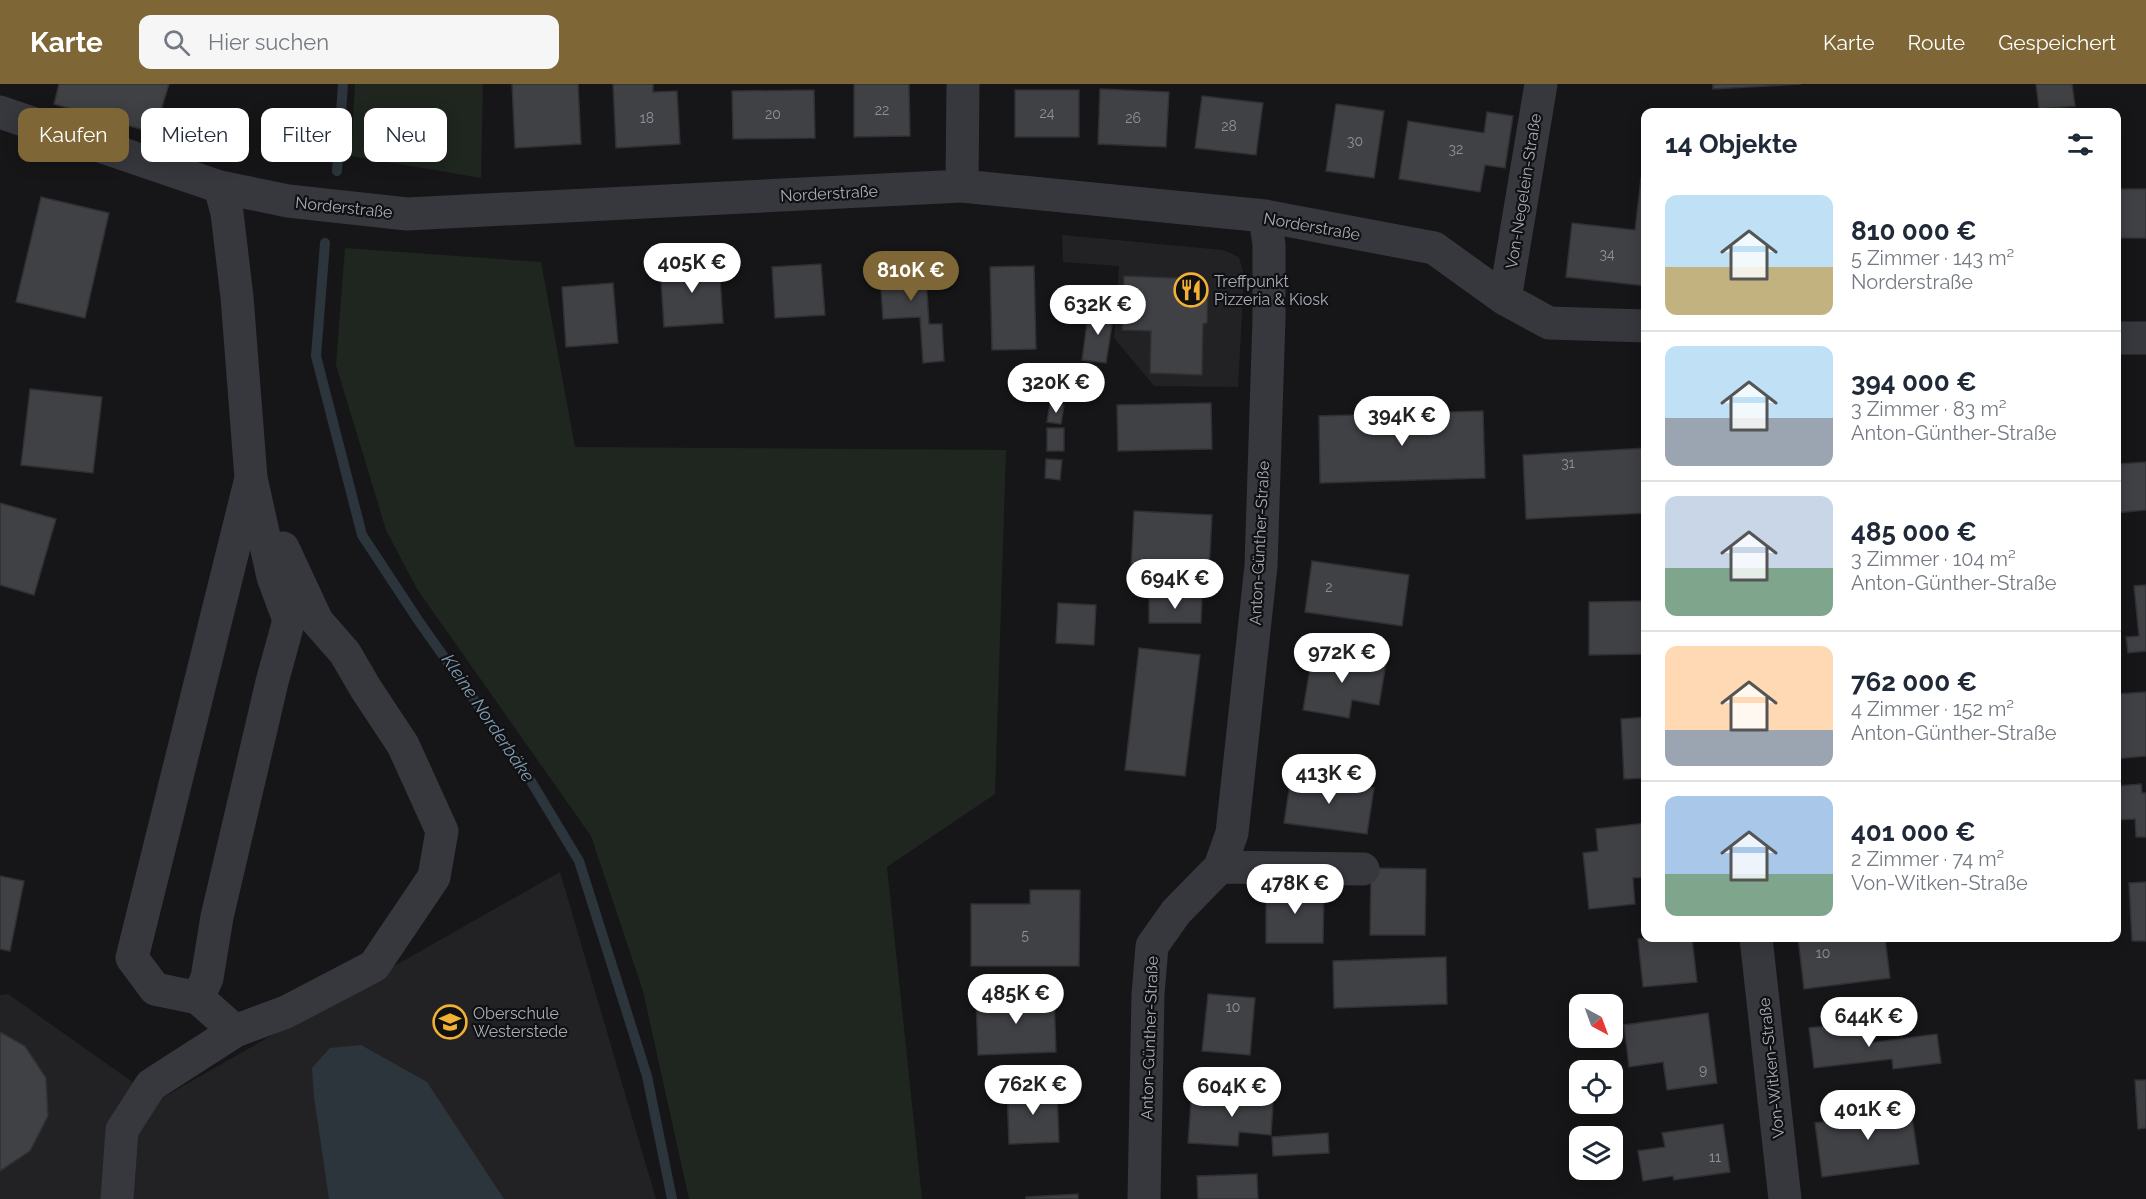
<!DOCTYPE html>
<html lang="de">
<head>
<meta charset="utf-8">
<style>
  :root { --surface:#fff; --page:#f6f6f7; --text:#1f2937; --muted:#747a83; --line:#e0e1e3; --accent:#7e6636 }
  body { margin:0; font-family:Raleway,sans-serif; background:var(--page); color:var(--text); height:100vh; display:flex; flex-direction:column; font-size:22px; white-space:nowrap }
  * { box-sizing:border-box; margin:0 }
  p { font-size:20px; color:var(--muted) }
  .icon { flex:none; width:33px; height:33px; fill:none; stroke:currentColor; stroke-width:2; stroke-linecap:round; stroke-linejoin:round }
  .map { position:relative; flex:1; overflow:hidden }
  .drawer { position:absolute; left:1641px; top:24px; width:480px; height:834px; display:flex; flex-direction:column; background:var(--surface); border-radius:12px; box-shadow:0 3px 15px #0003 }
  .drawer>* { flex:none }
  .banner { position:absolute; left:18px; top:24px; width:570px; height:54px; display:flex; gap:12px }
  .needle { width:39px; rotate:139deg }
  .fabs { position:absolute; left:1569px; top:910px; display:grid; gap:12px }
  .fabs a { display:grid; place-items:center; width:54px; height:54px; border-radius:12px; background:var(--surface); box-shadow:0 3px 15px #0003; font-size:30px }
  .price { position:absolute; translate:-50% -51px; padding:0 14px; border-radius:21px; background:#fff; color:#222; font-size:20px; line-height:39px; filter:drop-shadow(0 2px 3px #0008) }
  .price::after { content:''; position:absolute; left:50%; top:36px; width:18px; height:14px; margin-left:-9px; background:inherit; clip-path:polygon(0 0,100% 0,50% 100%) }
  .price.active { background:var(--accent); color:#fff }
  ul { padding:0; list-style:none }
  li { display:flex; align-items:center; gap:18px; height:150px; padding:0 24px }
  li+li { border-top:2px solid var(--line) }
  li span { display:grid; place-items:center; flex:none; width:168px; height:120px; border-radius:12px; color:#555 }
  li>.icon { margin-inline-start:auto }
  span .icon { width:72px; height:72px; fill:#fffc; stroke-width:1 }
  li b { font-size:26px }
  h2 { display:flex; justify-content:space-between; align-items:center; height:72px; padding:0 24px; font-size:26px }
  .chip { padding:0 21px; border-radius:12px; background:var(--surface); box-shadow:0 3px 15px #0003; font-size:21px; line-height:54px }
  .chip.active { background:var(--accent); color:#fff }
  header { display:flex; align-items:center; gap:36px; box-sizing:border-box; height:84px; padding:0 30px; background:var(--accent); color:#fff }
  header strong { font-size:28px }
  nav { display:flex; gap:33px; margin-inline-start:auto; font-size:21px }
  .search { width:420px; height:54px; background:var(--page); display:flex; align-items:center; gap:15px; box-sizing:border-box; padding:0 21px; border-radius:12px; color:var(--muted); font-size:22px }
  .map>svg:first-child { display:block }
  .built { fill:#222225 }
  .green { fill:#1e261f }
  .water { fill:#2c353c }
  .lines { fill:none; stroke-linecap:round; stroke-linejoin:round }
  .stream { stroke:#2c353c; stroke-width:10 }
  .building { fill:#404145; stroke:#303034; stroke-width:1.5 }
  .minor { stroke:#37383d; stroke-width:33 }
  .labels { text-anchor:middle; stroke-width:4.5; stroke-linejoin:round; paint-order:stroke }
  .number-label { font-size:14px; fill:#8e929b }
  .street-label { font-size:16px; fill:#a8adb8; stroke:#111113 }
  .poi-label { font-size:16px; fill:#a8adb8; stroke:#111113; text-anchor:start }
  .water-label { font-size:18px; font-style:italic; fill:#7f9bb3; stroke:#111113 }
</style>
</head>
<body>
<header>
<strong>Karte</strong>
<div class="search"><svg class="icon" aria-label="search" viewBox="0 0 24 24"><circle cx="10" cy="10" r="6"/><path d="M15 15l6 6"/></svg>Hier suchen</div>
<nav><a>Karte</a><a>Route</a><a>Gespeichert</a></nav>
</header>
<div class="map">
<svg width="2146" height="1115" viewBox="0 0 2146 1115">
  <rect width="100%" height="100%" fill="#161618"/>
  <path class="built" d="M1062 151 1223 166 1239 173 1244 192 1238 303 1154 302 1114 254 1119 182 1063 178Z
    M560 788 656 1115H0V911L8 910 158 1016Z"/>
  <path class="green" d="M355 0H483L481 94 351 72Z
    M345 164 541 178 575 363 1006 366 995 710 887 783 922 1115H689L643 907 591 752 417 505 386 446 336 281Z"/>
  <path class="water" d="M361 961 427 998 504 1115H329L314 1013 312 984 330 964Z"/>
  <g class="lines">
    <path class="stream" d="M337 87 343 0
      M325 159 316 272 362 451 418 536 529 694 579 777 647 992 672 1115"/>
  </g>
  <path class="building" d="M59 0H169L154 49 54 20Z
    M512 0H578L581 60 515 64Z
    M613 0H653V8L677 7 680 60 616 64Z
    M854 0H909L910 52 854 53Z
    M1713 0H1801L1713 5Z
    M2036 0H2072L2075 22 2039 25Z
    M1100 5 1169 8 1166 63 1098 60Z
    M814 6 815 54 733 55 732 7Z
    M1015 6H1079V53H1015Z
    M1202 12 1263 19 1256 71 1195 64Z
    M1336 20 1384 27 1374 94 1326 87Z
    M1487 28 1513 32 1505 84 1485 81 1480 108 1399 95 1408 37 1484 49Z
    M1641 94 1646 95V202L1566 193 1572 139 1635 146Z
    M2116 105H2146V154H2116Z
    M41 113 109 129 85 234 16 218Z
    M925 175 929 240H942L944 277 923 279 920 233 883 235 879 178Z
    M719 176 723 239 664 243 660 181Z
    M821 180 825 231 775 234 772 183Z
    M1034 182 1036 265 992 266 990 183Z
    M1124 192 1203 195V199L1208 202 1207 239 1203 240 1202 291 1150 289 1151 247 1122 246Z
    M613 199 618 259 566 263 562 203Z
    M1089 224 1114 228 1106 279 1082 276Z
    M1054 289 1081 291 1080 313 1052 311Z
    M30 305 102 313 93 389 21 381Z
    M1050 319 1064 321 1061 340 1047 338Z
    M1211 319 1212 365 1118 367 1117 321Z
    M1483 327 1485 394 1320 399 1319 332Z
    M1047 344H1064V367H1047Z
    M1646 364V429L1526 435 1523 371Z
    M1046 375 1062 376 1060 396 1045 394Z
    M2146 378V426L2116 429V380Z
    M0 419 56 435 34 511 0 501Z
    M1134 427 1212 431 1209 488 1131 485Z
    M1312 477 1409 491 1402 542 1305 528Z
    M2146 501V567L2128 569 2126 553 2139 552 2134 502Z
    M1149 512 1202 513 1201 539H1149Z
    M1646 517V570L1589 571V518Z
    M1058 519 1096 521 1094 561 1056 559Z
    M1139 564 1200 571 1185 692 1125 686Z
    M1313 567 1386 579 1379 621 1352 616 1349 634 1303 626Z
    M2146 608V672L2116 675V610Z
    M1646 633V694L1624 695 1621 635Z
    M1291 692 1374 704 1367 750 1284 739Z
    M2141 700 2142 709H2146V753H2136L2135 735 2116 736V702Z
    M1646 739V793L1633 794 1635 820 1589 825 1583 769 1598 767 1596 745Z
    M1371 784 1426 785 1425 851H1370Z
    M0 792 24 797 10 867 0 865Z
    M2146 798V857H2132L2129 799Z
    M1266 803 1324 804 1323 859H1266Z
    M1030 806H1080L1079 882H971V820H1030Z
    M1651 854H1692L1697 898 1643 903 1638 855Z
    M1798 854H1885L1890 894 1804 905Z
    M1446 873 1447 920 1334 924 1333 877Z
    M1208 910 1255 914 1250 971 1202 967Z
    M1054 911 1056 968 978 971 976 914Z
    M1708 929 1717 999 1667 1006 1663 978 1629 983 1624 941Z
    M1865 937 1868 959 1937 950 1941 979 1893 985 1892 975 1814 984 1809 944Z
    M0 948 25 962 46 994 48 1032 30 1067 0 1087Z
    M2135 996H2146V1044L2138 1045Z
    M1240 1002 1274 1004 1271 1051 1239 1048 1238 1062 1188 1059 1191 1018 1239 1021Z
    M1057 1004 1059 1058 1009 1060 1007 1006Z
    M1910 1019 1919 1080 1822 1093 1815 1039 1861 1033 1860 1026Z
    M1723 1040 1730 1088 1674 1096 1673 1092 1643 1097 1638 1067 1665 1063 1662 1049Z
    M1328 1049 1329 1069 1273 1072 1272 1053Z
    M1257 1090 1258 1115H1198L1197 1092Z
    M1078 1110V1115H1026V1113Z"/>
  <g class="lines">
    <path class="minor" d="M0 28 220 103 288 117 407 130 962 102 1265 132 1434 164 1505 215 1549 239 1646 242
      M962 102 963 0
      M1505 215 1541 0
      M2116 254H2146
      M1220 783 1363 785
      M1756 854 1785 1115
      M198 914 207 894 217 833 272 598 289 536 273 493 251 394 237 213 227 129 220 103
      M235 947 286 928 374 882 434 793 442 747 403 661 366 605 345 569 317 537 283 464
      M117 1115 122 1046 151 1001 235 947 198 914 155 905 132 874 251 394
      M1144 1115 1148 910 1152 862 1176 828 1220 783 1232 749 1261 482 1269 234V161L1265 132"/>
  </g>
  <defs>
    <symbol id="restaurant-ring" viewBox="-11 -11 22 22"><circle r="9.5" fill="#111113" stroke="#f2b134" stroke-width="1.5"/><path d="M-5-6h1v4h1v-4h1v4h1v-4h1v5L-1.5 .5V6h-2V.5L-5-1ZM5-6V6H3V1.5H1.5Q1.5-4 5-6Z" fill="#f2b134"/></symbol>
    <symbol id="school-ring" viewBox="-11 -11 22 22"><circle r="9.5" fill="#111113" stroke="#f2b134" stroke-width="1.5"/><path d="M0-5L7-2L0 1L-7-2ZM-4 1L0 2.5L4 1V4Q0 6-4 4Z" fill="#f2b134"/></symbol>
  </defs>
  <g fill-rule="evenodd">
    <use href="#restaurant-ring" x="1172" y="187" width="38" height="38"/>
    <use href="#school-ring" x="431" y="919" width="38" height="38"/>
  </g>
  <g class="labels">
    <g class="number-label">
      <text x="882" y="31">22</text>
      <text x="1047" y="34">24</text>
      <text x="773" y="35">20</text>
      <text x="647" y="39">18</text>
      <text x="1133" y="39">26</text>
      <text x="1229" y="47">28</text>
      <text x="1355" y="62">30</text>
      <text x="1456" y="70">32</text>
      <text x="1607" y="175">34</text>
      <text x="1568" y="384">31</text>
      <text x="1329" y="508">2</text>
      <text x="1025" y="856">5</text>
      <text x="1823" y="874">10</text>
      <text x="1233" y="928">10</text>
      <text x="1703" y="991">9</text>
      <text x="1715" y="1078">11</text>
    </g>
    <g class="street-label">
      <text transform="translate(1523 107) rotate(-81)" y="6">Von-Negelein-Straße</text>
      <text transform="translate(829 109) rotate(-3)" y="6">Norderstraße</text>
      <text transform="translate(344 123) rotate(6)" y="6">Norderstraße</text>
      <text transform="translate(1312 142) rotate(10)" y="6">Norderstraße</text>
      <text transform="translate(1259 459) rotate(-87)" y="6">Anton-Günther-Straße</text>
      <text transform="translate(1149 954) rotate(-88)" y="6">Anton-Günther-Straße</text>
      <text transform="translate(1771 984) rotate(-96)" y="6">Von-Witken-Straße</text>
    </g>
    <g class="poi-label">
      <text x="1214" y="203">Treffpunkt<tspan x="1214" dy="18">Pizzeria &amp; Kiosk</tspan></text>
      <text x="473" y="935">Oberschule<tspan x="473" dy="18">Westerstede</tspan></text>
    </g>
    <g class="water-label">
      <text transform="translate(488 634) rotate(56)" y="6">Kleine Norderbäke</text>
    </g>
  </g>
</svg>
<div class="fabs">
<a><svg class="needle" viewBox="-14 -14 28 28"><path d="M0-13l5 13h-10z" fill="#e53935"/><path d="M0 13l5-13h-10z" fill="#747a83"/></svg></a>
<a><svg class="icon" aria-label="locate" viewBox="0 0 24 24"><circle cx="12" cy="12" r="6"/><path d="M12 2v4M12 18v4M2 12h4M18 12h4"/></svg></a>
<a><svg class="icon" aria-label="layers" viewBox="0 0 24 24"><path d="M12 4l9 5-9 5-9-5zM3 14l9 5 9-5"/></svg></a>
</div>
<b class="price" style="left:692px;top:210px">405K €</b>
<b class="price active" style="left:911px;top:218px">810K €</b>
<b class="price" style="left:1098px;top:252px">632K €</b>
<b class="price" style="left:1056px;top:330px">320K €</b>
<b class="price" style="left:1402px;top:363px">394K €</b>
<b class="price" style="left:1175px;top:526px">694K €</b>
<b class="price" style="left:1342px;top:600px">972K €</b>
<b class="price" style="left:1329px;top:721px">413K €</b>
<b class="price" style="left:1295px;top:831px">478K €</b>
<b class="price" style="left:1016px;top:941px">485K €</b>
<b class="price" style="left:1869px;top:964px">644K €</b>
<b class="price" style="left:1033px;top:1032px">762K €</b>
<b class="price" style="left:1232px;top:1034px">604K €</b>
<b class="price" style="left:1868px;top:1057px">401K €</b>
<div class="banner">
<a class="chip active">Kaufen</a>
<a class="chip">Mieten</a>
<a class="chip">Filter</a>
<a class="chip">Neu</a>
</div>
<section class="drawer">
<h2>14 Objekte<svg class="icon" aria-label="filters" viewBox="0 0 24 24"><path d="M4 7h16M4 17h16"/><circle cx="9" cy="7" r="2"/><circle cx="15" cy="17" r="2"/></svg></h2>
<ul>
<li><span style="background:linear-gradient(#bfe0f5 60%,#c2b280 0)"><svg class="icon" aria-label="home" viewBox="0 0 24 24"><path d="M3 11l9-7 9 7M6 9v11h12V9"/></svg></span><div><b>810 000 €</b><p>5 Zimmer · 143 m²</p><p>Norderstraße</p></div></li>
<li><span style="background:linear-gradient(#bfe0f5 60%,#9aa5b1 0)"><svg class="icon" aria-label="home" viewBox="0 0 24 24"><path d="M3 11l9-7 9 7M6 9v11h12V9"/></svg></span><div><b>394 000 €</b><p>3 Zimmer · 83 m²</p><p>Anton-Günther-Straße</p></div></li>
<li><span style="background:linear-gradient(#c9d6e8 60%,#7fa58c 0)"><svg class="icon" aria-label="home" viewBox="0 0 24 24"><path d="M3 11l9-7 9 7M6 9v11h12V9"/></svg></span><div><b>485 000 €</b><p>3 Zimmer · 104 m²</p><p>Anton-Günther-Straße</p></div></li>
<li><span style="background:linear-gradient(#ffd9b3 70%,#9aa5b1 0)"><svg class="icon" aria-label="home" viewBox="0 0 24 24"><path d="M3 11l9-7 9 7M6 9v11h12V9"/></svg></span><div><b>762 000 €</b><p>4 Zimmer · 152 m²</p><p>Anton-Günther-Straße</p></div></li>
<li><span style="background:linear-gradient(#a9c7e8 65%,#7fa58c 0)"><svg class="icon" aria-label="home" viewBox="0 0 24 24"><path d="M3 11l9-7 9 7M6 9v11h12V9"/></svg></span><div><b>401 000 €</b><p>2 Zimmer · 74 m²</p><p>Von-Witken-Straße</p></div></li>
</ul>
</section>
</div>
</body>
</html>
